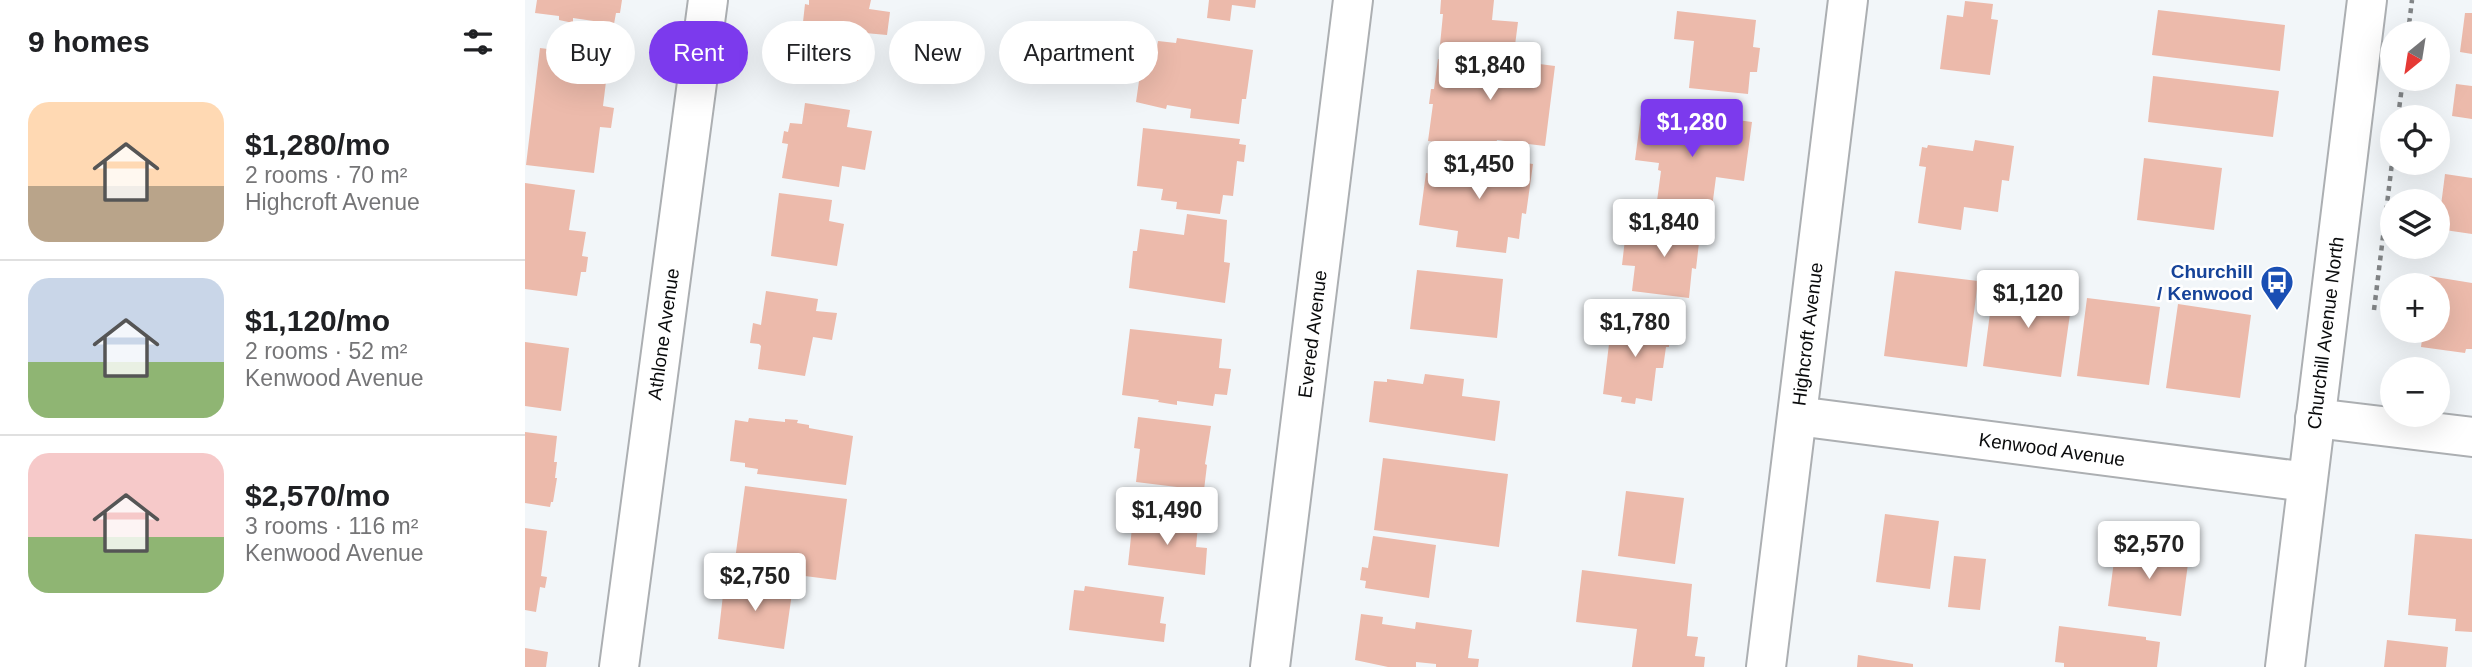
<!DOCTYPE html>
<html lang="en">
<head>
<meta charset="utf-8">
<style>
  :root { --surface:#fff; --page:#f6f6f6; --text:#202124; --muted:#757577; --line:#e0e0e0; --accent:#7c3aed }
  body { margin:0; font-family:Helvetica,sans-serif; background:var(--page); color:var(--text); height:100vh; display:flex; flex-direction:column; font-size:26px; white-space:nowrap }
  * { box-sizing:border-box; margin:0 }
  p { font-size:23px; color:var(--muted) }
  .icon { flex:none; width:38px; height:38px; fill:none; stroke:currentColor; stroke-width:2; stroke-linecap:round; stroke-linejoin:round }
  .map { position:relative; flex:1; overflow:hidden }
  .details { display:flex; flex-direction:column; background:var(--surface); width:525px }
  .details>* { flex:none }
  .guide { position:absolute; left:21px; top:21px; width:665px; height:63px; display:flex; gap:14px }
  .needle { width:46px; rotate:210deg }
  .controls { position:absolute; left:1855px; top:21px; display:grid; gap:14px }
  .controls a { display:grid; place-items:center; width:70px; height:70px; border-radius:50%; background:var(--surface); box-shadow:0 7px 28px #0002; font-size:35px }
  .price { position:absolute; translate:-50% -60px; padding:0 16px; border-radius:7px; background:#fff; color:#222; font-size:23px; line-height:46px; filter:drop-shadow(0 2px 4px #0008) }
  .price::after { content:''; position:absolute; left:50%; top:42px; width:21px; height:16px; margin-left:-10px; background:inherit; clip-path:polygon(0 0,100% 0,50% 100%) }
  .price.on { background:var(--accent); color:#fff }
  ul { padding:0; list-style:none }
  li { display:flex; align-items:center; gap:21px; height:175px; padding:0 28px }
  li+li { border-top:2px solid var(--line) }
  li span { display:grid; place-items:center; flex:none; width:196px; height:140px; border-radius:21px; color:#555 }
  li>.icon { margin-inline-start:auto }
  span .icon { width:84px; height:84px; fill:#fffc; stroke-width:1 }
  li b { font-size:30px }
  h2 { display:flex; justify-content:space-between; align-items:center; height:84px; padding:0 28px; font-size:30px }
  .chip { padding:0 24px; border-radius:32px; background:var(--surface); box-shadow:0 7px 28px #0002; font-size:24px; line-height:63px }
  .chip.on { background:var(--accent); color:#fff }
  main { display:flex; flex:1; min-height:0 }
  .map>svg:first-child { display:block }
  .building { fill:#ecbaab }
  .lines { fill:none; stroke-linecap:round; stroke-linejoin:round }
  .minor-casing { stroke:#acafb2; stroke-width:42 }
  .major-casing { stroke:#acafb2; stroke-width:42 }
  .path { stroke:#828587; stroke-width:4.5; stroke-dasharray:5 5; stroke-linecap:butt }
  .minor { stroke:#fff; stroke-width:38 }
  .major { stroke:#fff; stroke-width:38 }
  .labels { text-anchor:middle; stroke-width:5; stroke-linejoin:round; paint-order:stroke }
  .transit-label { font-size:19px; font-weight:bold; fill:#164399; stroke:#fff; text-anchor:end }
  .street-label { font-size:19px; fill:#0a0b0c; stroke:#fff }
</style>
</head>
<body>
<main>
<section class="details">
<h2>9 homes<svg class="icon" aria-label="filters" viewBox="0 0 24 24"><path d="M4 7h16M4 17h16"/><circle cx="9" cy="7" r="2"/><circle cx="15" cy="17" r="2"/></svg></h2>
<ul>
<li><span style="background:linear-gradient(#ffd9b3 60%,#b9a48a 0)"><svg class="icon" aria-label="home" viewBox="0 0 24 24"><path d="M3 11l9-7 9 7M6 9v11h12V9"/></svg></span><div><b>$1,280/mo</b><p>2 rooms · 70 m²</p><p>Highcroft Avenue</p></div></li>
<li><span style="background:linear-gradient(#c9d6e8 60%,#8fb573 0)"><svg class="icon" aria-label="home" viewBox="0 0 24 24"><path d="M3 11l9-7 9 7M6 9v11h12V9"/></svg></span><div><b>$1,120/mo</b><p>2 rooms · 52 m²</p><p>Kenwood Avenue</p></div></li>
<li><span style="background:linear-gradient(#f6c9c9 60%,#8fb573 0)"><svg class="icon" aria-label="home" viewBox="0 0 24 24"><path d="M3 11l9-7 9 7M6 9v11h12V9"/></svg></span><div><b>$2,570/mo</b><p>3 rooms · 116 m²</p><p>Kenwood Avenue</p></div></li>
</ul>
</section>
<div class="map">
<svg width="1947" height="667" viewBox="0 0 1947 667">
  <rect width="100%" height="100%" fill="#f2f6f9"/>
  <path class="building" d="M12 0H97L95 13H91L89 24 48 18V23L34 20V16L10 13Z
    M284 0H346L344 9 365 12 362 35 340 33 333 81 275 73 282 22H278L280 4 284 5Z
    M684 0H731L730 8 707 5 705 21 682 18Z
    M916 0H969L967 20 993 22 989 53 915 45 918 14H915Z
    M1440 1 1468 4 1466 19 1473 20 1465 75 1415 69 1422 15 1438 17Z
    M1633 10 1760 25 1755 71 1627 55Z
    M1152 11 1231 20 1228 47 1235 48 1232 72H1225L1223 94 1164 88 1169 41 1149 39Z
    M1940 13H1947V54L1935 52Z
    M652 38 728 50 721 99H717L714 124 665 118 666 109 642 105 641 109 611 102 619 46 632 47 633 41 651 43Z
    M15 48 84 57 78 106 89 108 86 128 75 127 69 173 1 165Z
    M932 53 1030 66 1020 146 972 140 970 150 903 141 908 104H904L906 89H909L913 59 932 61Z
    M1628 76 1754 91 1748 137 1623 122Z
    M1931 84 1947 86V119L1927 116Z
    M280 103 325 110 322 127 347 131 340 170 317 166 314 187 257 178 263 144 257 143 259 131 263 132 265 123 277 124Z
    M1117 107 1227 122 1219 181 1191 177 1185 223 1130 216 1136 171 1133 170 1134 163 1110 160Z
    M618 128 715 139 714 144 721 145 719 162 712 161 708 196 698 195 695 214 651 209 652 202 636 200 638 189 612 186Z
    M1450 140 1489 146 1484 181 1477 180 1473 212 1439 207 1436 230 1393 223 1401 167 1394 166 1397 147 1402 148 1403 145 1448 151Z
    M932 153 1008 164 1001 214 997 213 994 239 983 237 981 253 931 247 933 231 894 225 901 173 929 177Z
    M1619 158 1697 168 1689 230 1612 220Z
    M1920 174 1947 178V234L1913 229Z
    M0 183 50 190 44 230 61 232 57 256 63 257 61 272H56L52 296 0 289Z
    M254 193 307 200 304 221 319 224 312 266 246 256Z
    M662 214 702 220 699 262 705 263 700 303 604 288 608 251H612L615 229 659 235Z
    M1130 220 1176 225 1171 269 1167 268 1164 298 1107 291 1110 266 1097 265 1100 239H1128Z
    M892 270 978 279 972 338 885 329Z
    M1370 271 1453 281 1442 367 1359 356Z
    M1904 276 1947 283V349H1941L1940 353 1896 347 1898 331H1913V285H1903Z
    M1469 283 1548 293 1536 377 1458 366Z
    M241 291 293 299 291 311 312 313 307 340 288 337 280 376 233 369 236 346 234 344 225 343 228 323 236 325Z
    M1562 298 1635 307 1624 385 1552 376Z
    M1653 304 1726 315 1715 398 1641 388Z
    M1087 319 1144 326V347H1141L1138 368H1131L1127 401 1111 398 1110 404 1096 402 1097 397 1078 394Z
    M605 329 697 339 694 368 706 369 702 395 690 394 688 406 652 401V405L633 402 634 400 597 395Z
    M0 342 44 348 36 411 0 406Z
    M900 374 939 379 937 396 975 401 970 441 844 422 849 381 862 382V379L898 384Z
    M613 417 686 426 680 464 682 465 679 490 669 489 668 492 652 490V487L611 482 615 449 609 448Z
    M224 418 260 422V419L273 420 272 423 284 425V428L328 436 321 485 232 474 233 469 220 467V463L205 461 210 420 223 422Z
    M0 432 32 436 29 462H32L30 478H32L28 502H26L25 507 0 503Z
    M858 458 983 474 974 547 849 530Z
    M220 486 322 499 311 580 209 567Z
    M1101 491 1159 498 1150 564 1093 556Z
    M1360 514 1414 521 1405 589 1351 582Z
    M608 518 673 525 671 547 682 548 680 575 603 565Z
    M0 528 22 531 16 576 22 577 20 588 15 587 11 612 0 610Z
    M1890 534 1947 539V632L1930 631 1931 619 1883 615Z
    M848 536 911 545 904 598 840 588 841 581 835 580 837 567 843 568Z
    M1591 546 1664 556 1656 616 1583 606Z
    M1429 556 1461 559 1455 610 1423 607Z
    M1057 570 1167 584 1162 636 1173 637 1170 656 1180 657 1179 667H1107L1112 629 1051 622Z
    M200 577 268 586 259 649 193 639Z
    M560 586 639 597 635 623 641 624 639 642 544 630 549 590 559 591Z
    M836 614 858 617 857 624 890 629 891 622 947 630 943 658 954 659 953 667H911V664L891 662V667H863L830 660Z
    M1534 626 1621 637V640L1635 642 1632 667H1539V663L1530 662Z
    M1862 640 1923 647 1921 667H1859Z
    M0 648 23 652 21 667H0Z
    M1333 655 1388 664V667H1332Z"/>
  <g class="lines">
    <defs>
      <path id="minor" d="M1272 416 1782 482
        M1790 418 1947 437
        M94 667 183 0
        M745 667 828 0
        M1241 667 1323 0"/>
      <path id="major" d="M1760 667 1842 0"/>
    </defs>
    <use href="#minor" class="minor-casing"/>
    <use href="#major" class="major-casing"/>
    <path class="path" d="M1883 33 1887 0
      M1873 117 1878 79
      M1849 310 1867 163"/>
    <use href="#minor" class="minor"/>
    <use href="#major" class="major"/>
  </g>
  <defs>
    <symbol id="bus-pin" viewBox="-11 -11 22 30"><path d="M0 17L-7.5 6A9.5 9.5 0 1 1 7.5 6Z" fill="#1a4fb4" stroke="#fff"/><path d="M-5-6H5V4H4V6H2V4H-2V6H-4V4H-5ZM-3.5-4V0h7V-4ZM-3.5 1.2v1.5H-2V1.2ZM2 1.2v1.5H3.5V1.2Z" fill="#fff"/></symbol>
  </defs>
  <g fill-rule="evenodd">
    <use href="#bus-pin" x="1733" y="263" width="38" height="52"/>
  </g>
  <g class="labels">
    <g class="transit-label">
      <text x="1728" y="278">Churchill<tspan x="1728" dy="22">/ Kenwood</tspan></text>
    </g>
    <g class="street-label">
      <text transform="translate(1800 333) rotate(-83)" y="7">Churchill Avenue North</text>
      <text transform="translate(138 334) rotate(-82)" y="7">Athlone Avenue</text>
      <text transform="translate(787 334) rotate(-83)" y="7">Evered Avenue</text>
      <text transform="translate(1282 334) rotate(-83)" y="7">Highcroft Avenue</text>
      <text transform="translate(1527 449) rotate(8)" y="7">Kenwood Avenue</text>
    </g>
  </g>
</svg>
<div class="controls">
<a><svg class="needle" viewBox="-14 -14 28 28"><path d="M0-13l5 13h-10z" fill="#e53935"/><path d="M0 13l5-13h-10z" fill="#757577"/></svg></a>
<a><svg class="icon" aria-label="locate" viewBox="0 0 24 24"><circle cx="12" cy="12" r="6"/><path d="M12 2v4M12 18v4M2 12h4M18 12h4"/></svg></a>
<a><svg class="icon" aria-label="layers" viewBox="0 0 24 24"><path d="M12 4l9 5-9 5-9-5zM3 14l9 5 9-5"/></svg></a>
<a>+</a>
<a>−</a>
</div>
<b class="price" style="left:965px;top:102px">$1,840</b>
<b class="price on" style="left:1167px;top:159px">$1,280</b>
<b class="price" style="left:954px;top:201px">$1,450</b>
<b class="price" style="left:1139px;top:259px">$1,840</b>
<b class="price" style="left:1503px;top:330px">$1,120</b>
<b class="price" style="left:1110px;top:359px">$1,780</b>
<b class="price" style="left:642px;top:547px">$1,490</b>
<b class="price" style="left:1624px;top:581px">$2,570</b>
<b class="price" style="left:230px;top:613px">$2,750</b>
<div class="guide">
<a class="chip">Buy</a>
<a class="chip on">Rent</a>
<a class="chip">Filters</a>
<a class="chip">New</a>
<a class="chip">Apartment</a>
</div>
</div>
</main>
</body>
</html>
